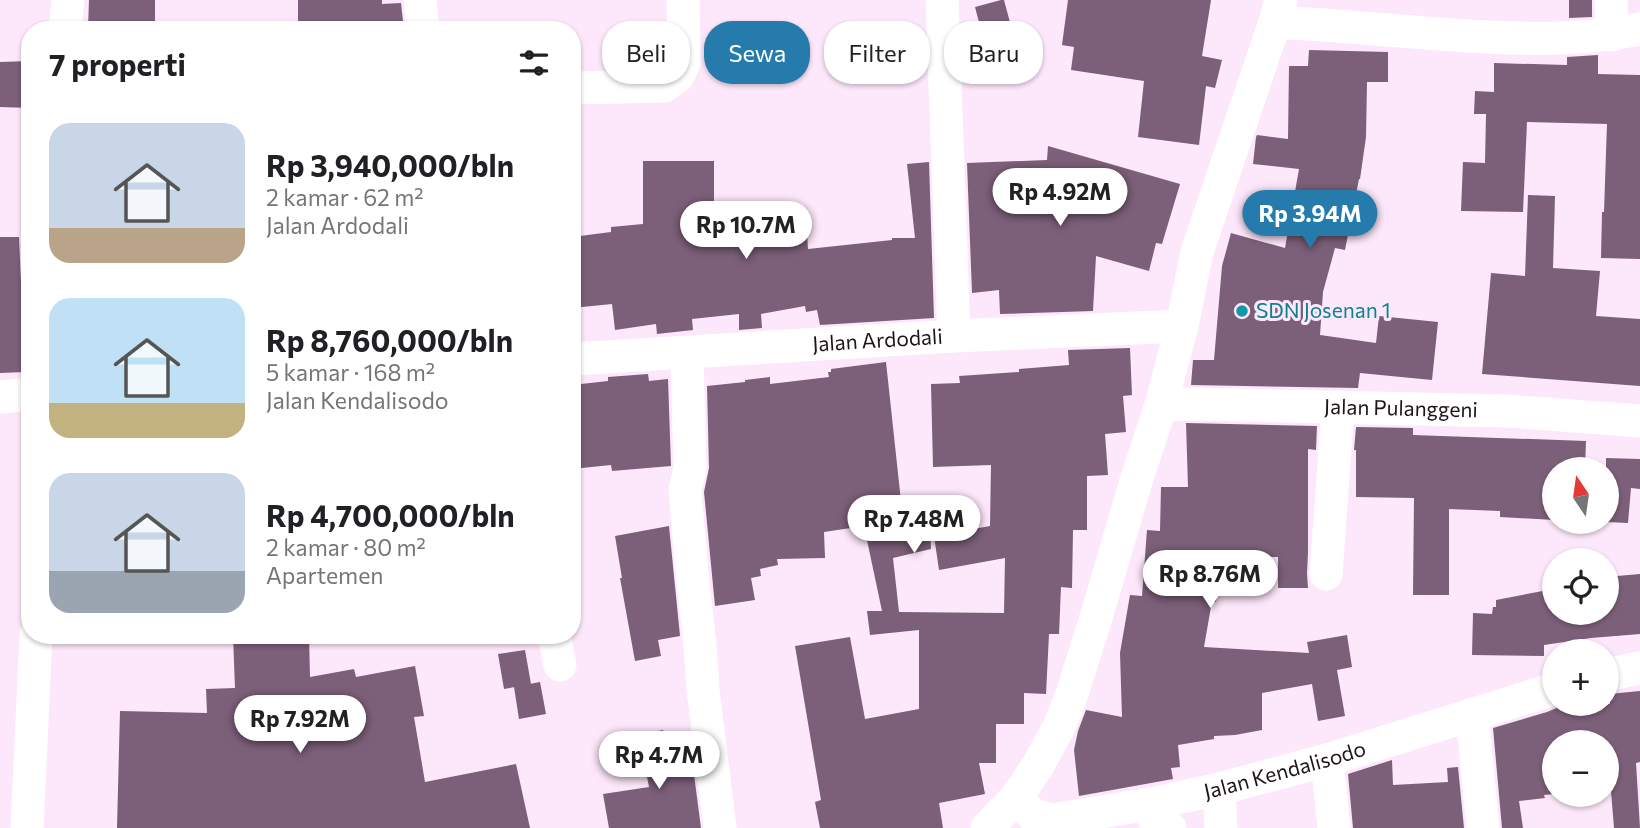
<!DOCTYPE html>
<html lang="id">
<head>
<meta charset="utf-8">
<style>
  :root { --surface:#fff; --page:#f2f2f2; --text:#202124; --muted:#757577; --accent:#257bab }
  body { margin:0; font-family:Commissioner,sans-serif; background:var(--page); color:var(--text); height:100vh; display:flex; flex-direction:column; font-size:26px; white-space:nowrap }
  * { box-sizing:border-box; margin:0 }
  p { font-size:23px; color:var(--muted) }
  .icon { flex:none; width:38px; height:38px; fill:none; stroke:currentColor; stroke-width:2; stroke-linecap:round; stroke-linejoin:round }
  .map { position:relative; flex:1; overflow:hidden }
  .details { position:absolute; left:21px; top:21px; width:560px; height:623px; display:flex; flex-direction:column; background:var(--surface); border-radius:28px; box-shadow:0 2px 5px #0004 }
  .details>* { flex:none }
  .banner { position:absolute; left:602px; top:21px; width:665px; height:63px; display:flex; gap:14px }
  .needle { width:46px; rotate:347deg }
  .fabs { position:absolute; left:1542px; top:457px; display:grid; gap:14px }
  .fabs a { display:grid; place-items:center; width:77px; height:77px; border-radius:50%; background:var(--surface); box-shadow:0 2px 5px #0004; font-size:35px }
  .price { position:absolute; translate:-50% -60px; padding:0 16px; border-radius:24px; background:#fff; color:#222; font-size:23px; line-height:46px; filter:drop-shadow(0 2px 4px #0008) }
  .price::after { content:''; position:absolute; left:50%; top:42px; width:21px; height:16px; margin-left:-10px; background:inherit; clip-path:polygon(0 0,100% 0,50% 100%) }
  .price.current { background:var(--accent); color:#fff }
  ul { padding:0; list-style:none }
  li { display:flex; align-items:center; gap:21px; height:175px; padding:0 28px }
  li span { display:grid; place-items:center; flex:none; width:196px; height:140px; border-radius:21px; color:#555 }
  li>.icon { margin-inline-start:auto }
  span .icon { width:84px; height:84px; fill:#fffc; stroke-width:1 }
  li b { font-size:30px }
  h2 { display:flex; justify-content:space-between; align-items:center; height:84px; padding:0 28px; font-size:30px }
  .tag { padding:0 24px; border-radius:28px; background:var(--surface); box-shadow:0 2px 5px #0004; font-size:24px; line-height:63px }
  .tag.current { background:var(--accent); color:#fff }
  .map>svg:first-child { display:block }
  .building { fill:#7c5f79 }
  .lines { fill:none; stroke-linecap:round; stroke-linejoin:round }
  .minor { stroke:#fff; stroke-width:33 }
  .culture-dot { fill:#0f9aa8; stroke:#fde7fa; stroke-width:2.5 }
  .labels { text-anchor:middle; stroke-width:6; stroke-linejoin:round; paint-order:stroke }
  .culture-label { font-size:21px; fill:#0d838f; stroke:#fde7fa; text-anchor:start }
  .street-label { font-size:21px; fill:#1c131b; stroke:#fde7fa }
</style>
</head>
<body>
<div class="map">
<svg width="1640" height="828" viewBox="0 0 1640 828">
  <rect width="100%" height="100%" fill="#fde7fa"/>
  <path class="building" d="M89 0H155V30H88Z
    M298 0H382V4L401 3 404 30H298Z
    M1001 0H1004L1015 41 986 49 975 7Z
    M1068 0H1211L1202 56 1222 60 1215 88 1206 86 1199 145 1138 137 1144 81 1071 70 1074 47 1062 45Z
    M1569 0H1592V17L1569 18Z
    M1309 50 1388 52V82H1367L1366 137 1360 179H1359L1345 250 1335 248 1323 292 1320 335 1376 343 1379 316 1438 322 1432 380 1360 373 1358 388 1191 385 1193 360H1214L1222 266 1231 233 1285 248 1299 169 1253 164 1256 137 1257 135 1288 139 1289 66H1308Z
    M1598 55V74L1640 75V259L1601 258 1602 212H1604L1607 124 1527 122 1523 212 1461 211 1463 162 1485 163 1486 114H1474L1475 91 1494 92V63L1567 65V57Z
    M30 61V108L0 107V62Z
    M1048 146 1180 184 1162 244 1156 243 1149 271 1096 256 1093 311 1000 314 999 290 972 293 967 163 1047 160Z
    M643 161H714V213L775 208 776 217 806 216 808 249 892 240V238H915L907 164 929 162 934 318 820 325 817 310 806 312 805 306 761 314 762 328 739 330V314L692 319 693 330 657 334 656 324 615 330 612 304 572 308V237L611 232V227L643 224Z
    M1528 195 1555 196 1553 268 1600 271 1596 316 1640 319V386L1482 374 1491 273 1525 276Z
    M0 237H19L25 372 0 373Z
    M1130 348 1132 395 1123 396 1126 432 1105 434 1108 475 1087 476V530H1073L1072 588 1061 587 1059 634H1049L1046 694 1024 693V724H996V763H979L985 794 939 803 943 828H820L815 802 821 800 795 646 850 637 865 719 919 709V630L870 635 867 611H882L864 526 824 532 825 558 777 559 778 565 760 569 761 576 751 578 755 600 715 606 704 492 709 468 707 386 745 382V380L770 377V384L829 377 828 372H831V369L886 362 904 529 930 527 931 549 893 558 899 612 1004 613 1005 558 939 570 934 536 990 526 991 465 933 467 931 384 960 383 959 376 1019 372V369L1069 365 1068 350Z
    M648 374 649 381 668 379 671 466 612 471 611 465 572 469V385L608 381V377Z
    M1186 423 1317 426 1316 450 1308 449V553L1307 573 1308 588H1278V557H1222L1216 602 1212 601 1204 647 1309 653 1307 642 1347 635 1352 667 1337 670 1345 716 1318 721 1312 684 1262 693V730L1235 735 1214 736V739L1178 745 1180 767 1171 768 1173 779 1079 796 1074 750 1078 731 1086 710 1122 717 1120 653 1130 595 1142 596 1147 530 1160 531 1161 487H1188Z
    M1356 427 1413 428V435L1586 441 1585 469H1554V520L1500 517V511L1449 509V595H1413L1414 498 1356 497V450H1354Z
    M1606 458 1640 459V489L1631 488 1628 523 1606 522Z
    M669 526 680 636 658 640 661 656 635 661 620 578H622L615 536Z
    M1640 574V634L1591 638 1544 645V656L1472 655 1473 613 1492 614 1493 607H1496V600L1548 590 1553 612H1606V577Z
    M233 635H309L310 677 354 669 356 677 415 666 424 716 414 717 425 782 516 764 530 828H117L120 711 207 713 206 689 235 688Z
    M525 650 531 684 504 689 498 654Z
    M540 682 546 714 519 719 514 687Z
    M1640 691V762L1636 763 1640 828H1614L1607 742H1554V794L1544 795 1545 798 1519 801 1523 828H1502L1493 728 1547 712 1566 704H1610L1609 694Z
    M663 730 666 749 690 744 701 828H609L603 794 649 787 639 735Z
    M1392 760 1393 785 1448 782 1447 768 1458 767 1464 828H1353L1348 774Z"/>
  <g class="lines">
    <g class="minor">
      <path d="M420 0 423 30"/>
      <path d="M942 0 954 336"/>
      <path d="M1611 0 1612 35"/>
      <path d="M1275 22C1334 25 1393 31 1452 35 1515 39 1578 42 1640 29"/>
      <path d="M65 30 68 0"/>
      <path d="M572 88 664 86 677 77 684 63 683 0"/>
      <path d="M687 353 690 468 685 491 692 574 700 645 703 690 720 828"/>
      <path id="s1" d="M572 359 954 336 1182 326"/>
      <path d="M0 397 30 394"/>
      <path id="s2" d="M1161 405 1193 404 1507 411 1640 421"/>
      <path d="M1326 574 1338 407"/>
      <path d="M554 635 560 665"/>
      <path d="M1606 675 1640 668"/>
      <path d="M1472 714 1483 828"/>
      <path d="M1327 760 1334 828"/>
      <path d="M1219 789 1221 828"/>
      <path id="s3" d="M1016 798 1033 815 1052 820 1150 804 1219 789 1327 760 1554 689"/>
      <path d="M1150 804C1152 819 1155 824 1170 828"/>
      <path d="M27 828 36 635"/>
      <path d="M987 828 1016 798 1037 767 1059 727 1072 694 1098 611 1136 481 1161 405 1182 326 1197 252 1275 22 1281 0"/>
    </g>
  </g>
  <circle class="culture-dot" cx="1242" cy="311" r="7"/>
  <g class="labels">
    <g class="culture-label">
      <text x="1256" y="318">SDN Josenan 1</text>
    </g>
    <g class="street-label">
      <text dy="7" stroke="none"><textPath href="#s1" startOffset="306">Jalan Ardodali</textPath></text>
      <text dy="7" stroke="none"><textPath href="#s2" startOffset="240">Jalan Pulanggeni</textPath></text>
      <text dy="7" stroke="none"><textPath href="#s3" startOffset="282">Jalan Kendalisodo</textPath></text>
    </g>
  </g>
</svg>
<div class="fabs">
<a><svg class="needle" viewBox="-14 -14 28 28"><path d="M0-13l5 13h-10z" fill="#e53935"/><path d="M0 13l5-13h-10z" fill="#757577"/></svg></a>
<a><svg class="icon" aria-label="locate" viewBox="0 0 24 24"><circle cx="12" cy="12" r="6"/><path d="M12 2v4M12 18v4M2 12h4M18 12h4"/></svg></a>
<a>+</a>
<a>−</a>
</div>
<b class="price" style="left:1060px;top:228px">Rp 4.92M</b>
<b class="price current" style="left:1310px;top:250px">Rp 3.94M</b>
<b class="price" style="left:746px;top:261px">Rp 10.7M</b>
<b class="price" style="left:914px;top:555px">Rp 7.48M</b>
<b class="price" style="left:1210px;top:610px">Rp 8.76M</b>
<b class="price" style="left:300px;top:755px">Rp 7.92M</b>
<b class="price" style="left:659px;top:791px">Rp 4.7M</b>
<div class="banner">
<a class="tag">Beli</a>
<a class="tag current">Sewa</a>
<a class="tag">Filter</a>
<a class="tag">Baru</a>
</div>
<section class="details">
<h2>7 properti<svg class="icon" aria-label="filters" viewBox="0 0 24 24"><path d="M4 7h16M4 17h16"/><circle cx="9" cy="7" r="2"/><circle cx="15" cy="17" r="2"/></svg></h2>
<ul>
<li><span style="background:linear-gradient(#c9d6e8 75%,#b9a48a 0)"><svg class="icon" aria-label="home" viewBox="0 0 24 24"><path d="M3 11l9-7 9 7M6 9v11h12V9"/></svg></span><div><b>Rp 3,940,000/bln</b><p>2 kamar · 62 m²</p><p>Jalan Ardodali</p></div></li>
<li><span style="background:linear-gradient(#bfe0f5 75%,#c2b280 0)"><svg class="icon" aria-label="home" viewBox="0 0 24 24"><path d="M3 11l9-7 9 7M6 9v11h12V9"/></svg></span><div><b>Rp 8,760,000/bln</b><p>5 kamar · 168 m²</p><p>Jalan Kendalisodo</p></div></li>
<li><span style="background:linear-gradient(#c9d6e8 70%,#9aa5b1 0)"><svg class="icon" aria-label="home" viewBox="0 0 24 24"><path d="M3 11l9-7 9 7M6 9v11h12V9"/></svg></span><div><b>Rp 4,700,000/bln</b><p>2 kamar · 80 m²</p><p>Apartemen</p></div></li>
</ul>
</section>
</div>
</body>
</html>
